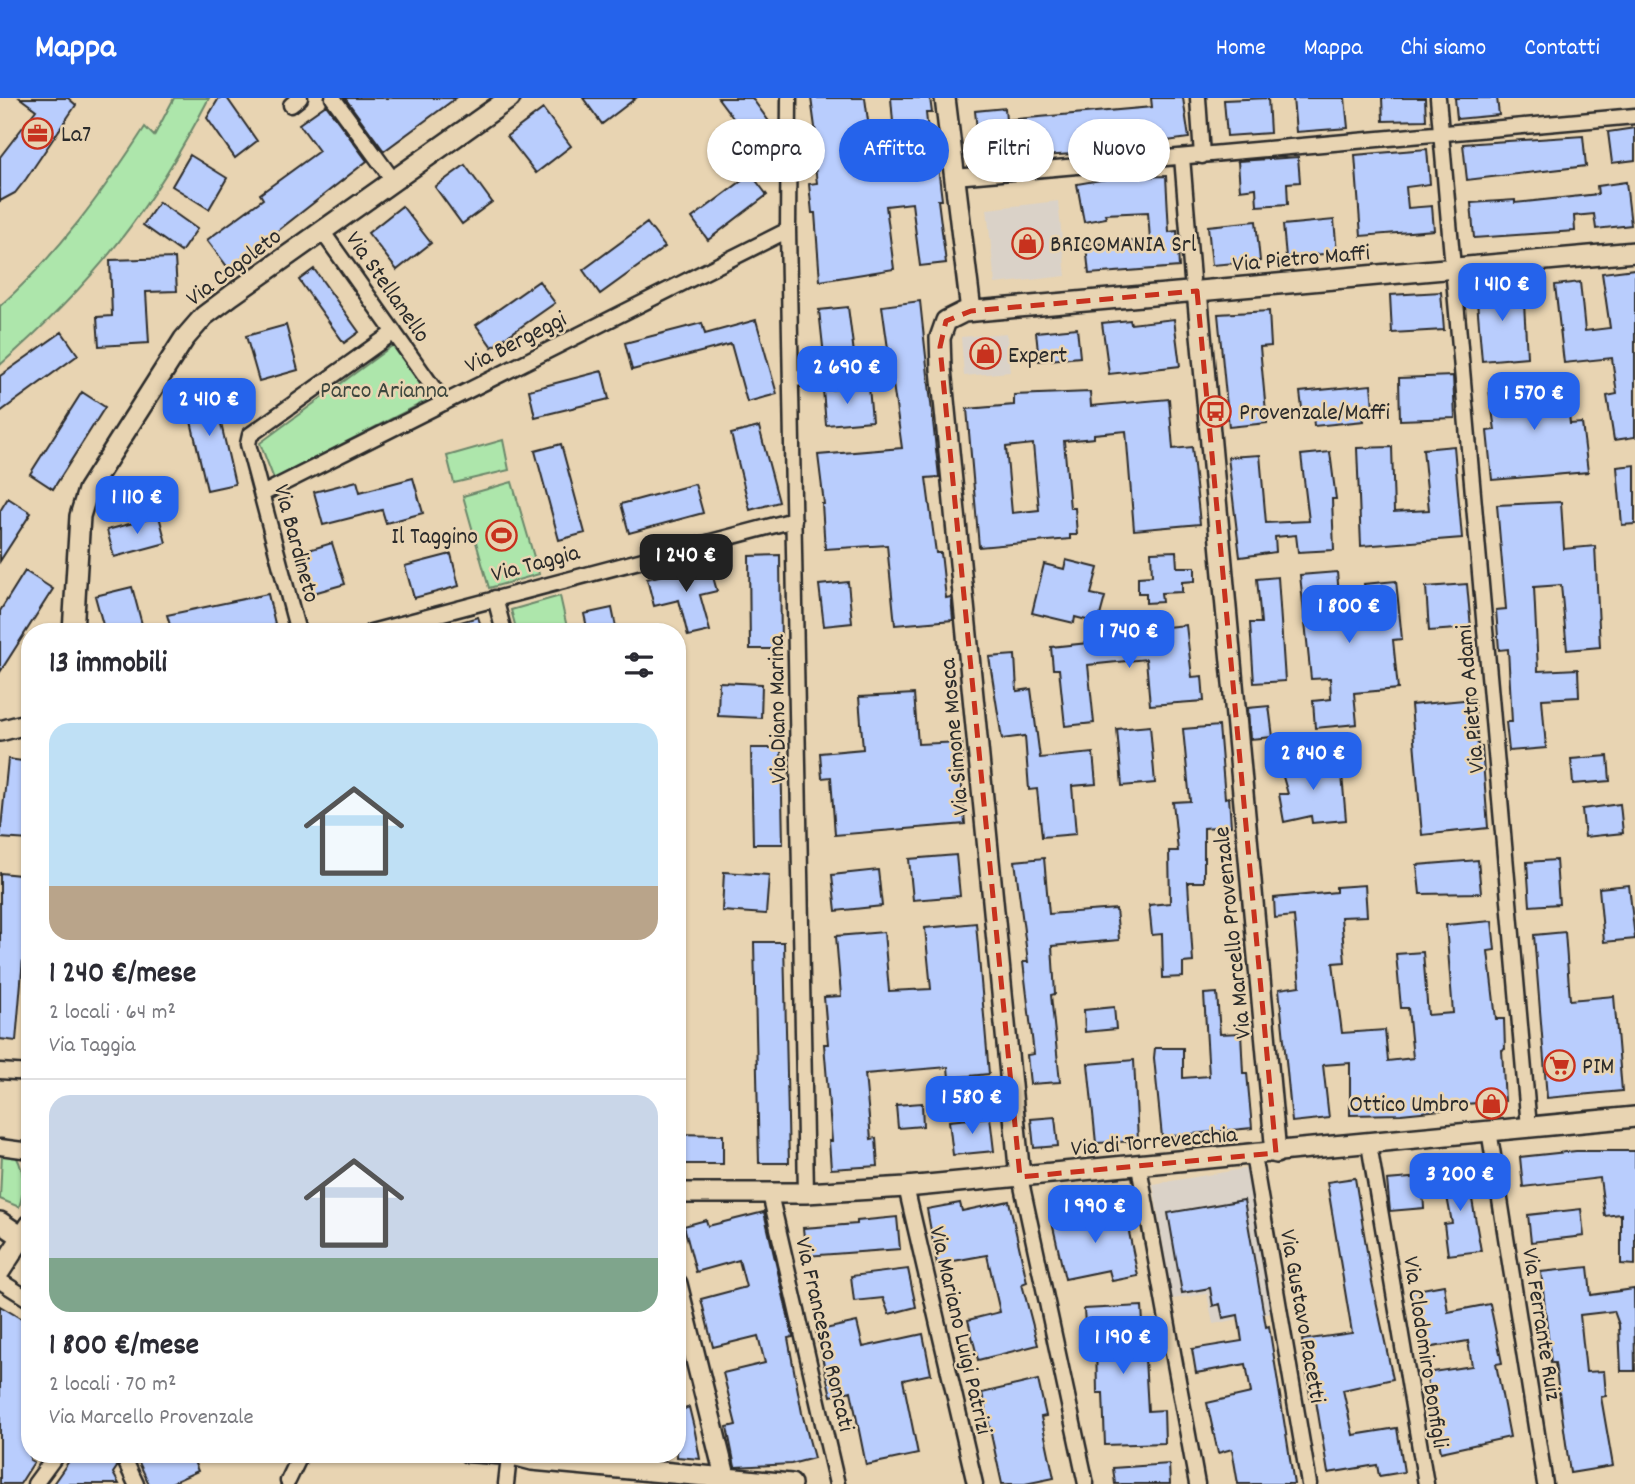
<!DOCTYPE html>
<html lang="it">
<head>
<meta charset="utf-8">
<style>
  :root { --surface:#fff; --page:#f7f7f7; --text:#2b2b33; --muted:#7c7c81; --line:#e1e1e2; --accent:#2563eb }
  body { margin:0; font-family:Dekko,sans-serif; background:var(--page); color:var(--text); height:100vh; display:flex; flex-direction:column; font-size:26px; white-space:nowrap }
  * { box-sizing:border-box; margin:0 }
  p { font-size:23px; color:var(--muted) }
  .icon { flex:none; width:38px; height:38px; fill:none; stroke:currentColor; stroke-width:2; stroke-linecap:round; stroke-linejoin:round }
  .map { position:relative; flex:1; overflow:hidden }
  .details { position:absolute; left:21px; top:525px; width:665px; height:840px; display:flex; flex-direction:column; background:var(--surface); border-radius:28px; box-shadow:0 2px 5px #0004 }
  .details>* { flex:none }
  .top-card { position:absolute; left:707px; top:21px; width:665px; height:63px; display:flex; gap:14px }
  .price { position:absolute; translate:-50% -60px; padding:0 16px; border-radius:14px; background:var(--accent); color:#fff; font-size:23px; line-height:46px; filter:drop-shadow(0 2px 4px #0008) }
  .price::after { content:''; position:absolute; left:50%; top:42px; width:21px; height:16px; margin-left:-10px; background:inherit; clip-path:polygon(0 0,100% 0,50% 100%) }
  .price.selected { background:#222; color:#fff }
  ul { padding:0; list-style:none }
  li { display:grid; align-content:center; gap:14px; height:371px; padding:0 28px }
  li+li { border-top:2px solid var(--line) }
  li span { display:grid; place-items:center; height:217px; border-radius:21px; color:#555 }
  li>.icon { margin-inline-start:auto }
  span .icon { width:126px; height:126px; fill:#fffc; stroke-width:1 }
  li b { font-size:30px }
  h2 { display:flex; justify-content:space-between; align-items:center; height:84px; padding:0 28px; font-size:30px }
  .chip { padding:0 24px; border-radius:32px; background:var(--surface); box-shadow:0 2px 5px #0004; font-size:24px; line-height:63px }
  .chip.selected { background:var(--accent); color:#fff }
  header { display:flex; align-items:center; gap:42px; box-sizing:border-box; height:98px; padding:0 35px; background:var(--accent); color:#fff }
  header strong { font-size:33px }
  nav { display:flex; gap:38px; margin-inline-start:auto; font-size:24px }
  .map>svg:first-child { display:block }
  .built { fill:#dad2c8 }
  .green { fill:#ade6ab; stroke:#6c886b; stroke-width:2 }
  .building { fill:#b9cdfd; stroke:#2b2b2b; stroke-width:2; fill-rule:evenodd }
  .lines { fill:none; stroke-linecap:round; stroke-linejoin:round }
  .street-casing { stroke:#2b2b2b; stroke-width:19 }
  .secondary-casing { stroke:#2b2b2b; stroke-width:24 }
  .street { stroke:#e8d4b2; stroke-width:14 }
  .secondary { stroke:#e8d4b2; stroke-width:19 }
  .marked { fill:none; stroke:#c8321e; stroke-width:5; stroke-dasharray:14 9; stroke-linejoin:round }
  .labels { text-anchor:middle; stroke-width:5; stroke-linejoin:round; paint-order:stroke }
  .poi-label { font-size:24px; fill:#2b2b2b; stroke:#e8d4b2; text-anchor:start }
  .street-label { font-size:24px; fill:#2b2b2b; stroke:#e8d4b2 }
  .park-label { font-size:24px; fill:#3e473e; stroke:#e8d4b2 }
</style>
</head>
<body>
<header>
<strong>Mappa</strong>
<nav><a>Home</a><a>Mappa</a><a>Chi siamo</a><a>Contatti</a></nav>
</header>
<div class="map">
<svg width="1635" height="1386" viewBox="0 0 1635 1386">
  <rect width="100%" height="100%" fill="#e8d4b2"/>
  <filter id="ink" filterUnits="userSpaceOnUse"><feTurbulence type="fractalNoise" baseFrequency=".0143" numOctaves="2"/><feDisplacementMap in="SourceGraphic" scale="14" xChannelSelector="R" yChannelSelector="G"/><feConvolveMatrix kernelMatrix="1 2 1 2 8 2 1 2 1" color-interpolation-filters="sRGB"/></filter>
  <g filter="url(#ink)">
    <path class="built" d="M1058 103 1066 178 995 186 987 111Z
      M1007 235 1010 274 964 278 961 239Z
      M1249 1070 1276 1214 1213 1226 1207 1196 1172 1201 1153 1086Z"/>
    <path class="green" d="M174 0H209C151 112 95 184 0 267V208C58 156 103 94 145 29L154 38Z
      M396 245 432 300 274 381 260 345Z
      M503 342 509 372 454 385 447 358Z
      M512 384 539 476 489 490 463 398Z
      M560 498 568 534H517L511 512Z
      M2 1056 16 1058C25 1074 25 1092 19 1109L0 1101Z"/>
    <path class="building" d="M20 0H68L76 7 26 81 15 95 0 103V59L36 12Z
      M219 0H227L257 43 235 60 207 20Z
      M345 0H456L384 53Z
      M583 0H636L602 26Z
      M718 0H752L773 29 751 44Z
      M811 0H865L870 38 894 36 891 0H930L932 15H926L932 70 938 69 942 102H938L946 165 920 168 912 105 886 108 894 171 820 183 815 115H812L809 86 817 85 812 45 817 44Z
      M1151 0H1183L1189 40 1073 56 1028 59 1027 55 980 61 975 13 1005 10 1006 22 1152 9Z
      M1268 0 1270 35 1227 38 1224 2Z
      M1293 0H1345L1348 30 1296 34Z
      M1382 0H1425L1426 22 1383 23Z
      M1455 0H1497L1499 17 1457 21Z
      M326 7 367 63 229 171 207 142 263 101 260 96 319 53 299 26Z
      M543 11 571 48 536 75 507 38Z
      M1635 30V62L1612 65 1608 34Z
      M1583 38 1586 68 1467 82 1463 46Z
      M1427 51 1430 86 1406 89 1408 110 1432 108 1434 132 1361 138 1355 57Z
      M190 57 227 80 209 111 172 88Z
      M1298 59 1300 84 1287 85 1288 106 1257 108 1256 90 1240 92 1238 63Z
      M465 67 492 104 462 126 435 89Z
      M751 76 767 97 708 142 692 120Z
      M1166 78 1169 134 1177 133 1179 169 1089 176 1086 147 1150 142 1148 114 1105 116 1106 120 1084 124 1077 86 1112 80Z
      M1626 84 1631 127 1596 131 1594 116 1574 118 1575 133 1474 140 1471 105 1515 102V105L1598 96 1597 88Z
      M159 104 197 131 181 154 143 127Z
      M402 108 431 145 397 172 368 135Z
      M1334 122 1337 155 1286 159 1283 127Z
      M1256 123 1260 163 1212 167 1208 128Z
      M647 125 665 149 600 196 583 172Z
      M175 160 177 193 146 194 149 245 99 248 97 219 112 218 110 162Z
      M314 171 359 234 344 245 299 182Z
      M1635 171V339L1614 342 1607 298 1617 296 1612 260 1564 265 1555 187 1580 184 1585 233 1610 230 1602 175Z
      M539 183 555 205 492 249 476 227Z
      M1523 187 1527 259 1482 263 1476 191Z
      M1441 194 1444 232 1392 235 1390 197Z
      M920 203 939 379 926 380 936 455H941L946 500 951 499 953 522 895 527 887 447 825 451 822 406H824L818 357 902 350 882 208Z
      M848 209 855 263 825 267 819 212Z
      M1269 213 1271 248 1260 249 1267 325 1229 329 1218 216Z
      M1174 221 1180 268 1109 276 1102 225 1130 222 1131 226Z
      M756 222 777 296 747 304 731 246 632 272 625 245 702 225 705 236Z
      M286 227 298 272 259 283 246 238Z
      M1077 230 1080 259 1039 263 1036 234Z
      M62 234 78 257 0 314V278Z
      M602 273 609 301 535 319 529 292Z
      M1453 278 1455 320 1400 322 1399 280Z
      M1565 280 1570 326 1582 325 1588 374 1492 382 1487 333 1495 332 1489 291Z
      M212 287 235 386 207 392 184 293Z
      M1371 287 1373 309 1362 310 1364 323 1314 328 1313 317 1303 318 1300 294Z
      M869 289 872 323 826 327 823 292Z
      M82 294 105 309 53 391 30 376Z
      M1090 294 1091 308 1169 301 1173 351 1192 349 1200 426 1134 432 1126 333 1094 336V340L1064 343 1070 410H1075L1077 437H1070V441L979 449 967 311 1014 307V297ZM1033 346 1039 412 1012 415 1006 349Z
      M759 329 779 404 750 412 731 336Z
      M561 346 585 435 559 442 535 353Z
      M1454 348 1462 440 1361 448 1357 350 1392 349 1394 414 1429 412 1423 351Z
      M1330 354 1336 401H1332L1334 452 1298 454 1296 437 1275 439 1276 454 1240 459 1228 359 1260 357 1266 425 1309 423 1301 357Z
      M1635 367V426L1622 427 1617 369Z
      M413 380 423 415 386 425 382 412 323 427 314 394 357 383 360 394Z
      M695 386 703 415 629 435 621 406Z
      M8 400 31 415 0 463V413Z
      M1561 404 1564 451 1595 448 1600 549 1567 552 1561 487 1534 489 1538 573 1578 571 1579 599 1542 601 1546 650 1509 653 1506 624H1512L1508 551 1499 552 1496 512 1506 511 1497 407Z
      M159 418 166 445 114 459 107 432Z
      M332 445 345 486 310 496 299 455Z
      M1176 453 1177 469H1195V483L1182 484V494L1161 495 1162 504 1146 505V495H1138V479L1152 478 1151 454Z
      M451 456 459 488 414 500 405 468Z
      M780 457 781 551H750L749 458Z
      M1066 462 1098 470 1091 496 1105 499 1098 525 1075 519 1074 525 1032 515 1044 466 1064 471Z
      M709 465 717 493 700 497 710 533 688 538 679 502 654 508 647 481Z
      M25 473 53 491 0 574V513Z
      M1337 474 1341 521 1368 518 1364 486 1396 483 1402 541 1393 542 1398 591 1354 595 1357 626 1315 630 1313 603 1331 601 1330 580 1311 581 1300 477Z
      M1278 479 1285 583 1254 585 1250 525H1261L1257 481Z
      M848 484 852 525 824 528 819 487Z
      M1467 486 1471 530 1429 533 1426 489Z
      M132 489 144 534H105L95 498Z
      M268 496 276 530 260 534H172L167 517Z
      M612 510 617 534H588L584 516Z
      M478 519 483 534H441L440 530Z
      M1186 527 1192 579 1202 578 1204 603 1150 607 1146 561 1088 567 1094 625 1065 628 1059 571H1053L1051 549 1154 538 1136 532Z
      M1015 557 1017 593 1031 591 1040 660 1093 655 1096 686 1072 688 1076 736 1042 739 1037 691 1029 692 1025 638 1002 641 989 559Z
      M719 584 762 586 761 620 718 618Z
      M914 596 918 646 962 644 963 666H960L965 726 835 737 831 679 822 680 820 655 863 651 859 599Z
      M1474 601 1478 649H1482L1488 730 1422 737 1411 607Z
      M1269 608 1273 639 1250 641 1248 610Z
      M1150 628 1155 685 1122 688 1117 631Z
      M1219 628 1225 700 1229 699 1231 728 1204 730V784H1188L1193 864 1183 865V879L1163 880 1162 836 1152 837 1149 807 1170 805 1169 753H1178L1173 704 1190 703 1183 631Z
      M751 650H781L783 746H753Z
      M1608 658 1610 683 1573 686 1571 661Z
      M8 661 30 664V742L0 740Z
      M1308 661 1313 668 1341 665 1346 722 1312 725 1311 718 1284 724 1279 696H1288L1279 665Z
      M1620 706 1623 735 1585 739 1582 711Z
      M956 757 960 798 913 802 909 761Z
      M1044 760 1049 816 1116 811 1119 842 1052 848 1055 896 1051 897 1060 984 1030 986 1027 957 1034 956 1023 864H1028L1015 763Z
      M1478 762 1481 795 1420 796 1417 767Z
      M1556 762 1559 806 1530 808 1527 764Z
      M878 772 882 808 836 813 832 777Z
      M724 774 769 777 766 816 722 813Z
      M0 775 30 778 16 943 0 941Z
      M1365 787 1367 818 1341 819 1345 864 1333 865 1342 935 1385 932 1388 963 1413 960 1408 910H1401L1396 856 1423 854 1428 917 1453 915 1446 827 1492 823 1495 852 1488 853 1496 921H1504L1505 951 1502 952 1505 1003 1451 1007V1011L1401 1016 1350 1017V965L1323 967 1329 1020 1292 1024 1279 891 1300 888 1294 818 1275 820 1274 800 1336 794V789Z
      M1629 787 1635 841 1604 844 1599 790Z
      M976 825 989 976 949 980 948 969 865 976 871 1041 876 1040 878 1068 831 1071 829 1043H832L824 946H828L824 899 841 898 836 838 884 834 889 893 931 891 925 830Z
      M1565 834 1570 902 1614 898 1622 993 1547 1000 1534 837Z
      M754 844H784L789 1065H759Z
      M1217 895 1220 936 1241 935 1243 975H1247L1252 1030 1162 1039 1154 960 1155 950H1183V980L1209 978 1204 896Z
      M1114 909 1116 931 1085 934 1084 912Z
      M1134 962 1138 1043 1096 1045 1088 966Z
      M922 1005 923 1028 898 1030 896 1007Z
      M990 1019 994 1053 953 1057 949 1023Z
      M1055 1019 1058 1048 1034 1050 1031 1021Z
      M677 1036 723 1037V1066H677Z
      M1576 1053H1635V1167L1621 1166V1116L1605 1118 1600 1080 1523 1089 1520 1059Z
      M1466 1067 1481 1153 1448 1157 1444 1126 1452 1125 1442 1072Z
      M1422 1079 1424 1110 1390 1113 1387 1082Z
      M1355 1080 1372 1184 1393 1281 1343 1292 1353 1337 1397 1330 1404 1374 1379 1378 1377 1367 1328 1375 1316 1303 1311 1304 1302 1242 1352 1235 1327 1084Z
      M1244 1102 1266 1229 1269 1228 1294 1386H1238L1232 1351 1218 1355 1207 1305 1251 1295 1246 1266 1196 1275 1192 1251 1242 1243 1238 1217 1223 1220 1220 1206 1213 1208 1210 1190 1182 1195 1168 1115Z
      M1009 1103 1027 1184 1022 1186 1038 1247 978 1262 968 1222 1000 1214 987 1157 937 1166 927 1111 960 1105 962 1113Z
      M1124 1110 1138 1178 1112 1183 1109 1172 1065 1181 1051 1120 1073 1115 1074 1121Z
      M1581 1111 1584 1138 1531 1144 1528 1117Z
      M764 1114 793 1239 788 1240 802 1315 814 1360 791 1366 735 1369 727 1329 736 1327 723 1275 765 1265 758 1238 713 1249 701 1201 746 1189 739 1162 696 1174 684 1128 706 1122 708 1128Z
      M897 1119 900 1151 806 1158 803 1130 857 1126V1123Z
      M1588 1169 1591 1197 1634 1191 1635 1273H1621L1619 1227 1614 1213 1580 1217 1586 1274 1604 1273 1606 1298 1601 1299 1613 1368 1570 1375 1555 1265H1551L1541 1174Z
      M908 1171 916 1209 889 1216 883 1200 854 1203 851 1178Z
      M1444 1187 1448 1214 1490 1206 1502 1265 1496 1266 1510 1339 1441 1354 1426 1275 1472 1268 1468 1243 1421 1251 1411 1193Z
      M0 1208 30 1226V1362L34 1364 20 1386H0Z
      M1142 1208 1148 1313 1164 1312 1165 1345 1105 1347 1103 1295H1097L1096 1243H1086L1084 1211Z
      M857 1224 863 1249 923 1236 931 1276 903 1282 918 1356 866 1367 851 1293 831 1298 816 1233Z
      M1038 1282 1046 1318 1041 1319 1054 1380 1025 1386H1002L982 1295Z
      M689 1309 695 1334 700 1361 677 1359V1314Z
      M74 1356H113L117 1369 113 1375 119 1386H53Z
      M135 1356H191L198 1373 169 1386H149Z
      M1169 1366 1170 1386H1115L1113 1370Z"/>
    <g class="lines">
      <defs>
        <path id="street" d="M333 0 393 82
          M789 0 788 132 806 1095
          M1198 0 1202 58
          M1438 0 1529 1029
          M291 7 300 0
          M1182 59 1192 181
          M955 79 1635 18
          M322 133 444 305
          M793 281 879 273
          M262 396 788 132
          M495 500 504 534
          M298 534 248 346 250 337 394 234
          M371 534 794 422
          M0 973 30 975
          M1489 1032 1545 1386
          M1369 1046 1426 1386
          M0 1049 30 1053
          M1253 1057 1309 1386
          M1139 1069 1197 1386
          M1020 1079 1086 1386
          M906 1089 975 1386
          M770 1096 837 1386
          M0 1183 30 1202
          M122 1356 136 1386
          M466 1356 509 1359 506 1386
          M288 1383 301 1356
          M35 1386 57 1356"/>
        <path id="secondary" d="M945 0 971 213
          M1197 193 1276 1055
          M73 534 80 418 88 392 184 241 204 218 232 197 510 0
          M0 633 30 625
          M1020 1079 941 271 940 240 946 223 964 214 1635 154
          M677 1095H806L906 1089 1635 1019
          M0 1124 22 1139
          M0 1173 30 1127
          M677 1186 727 1386
          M509 1356 532 1362 791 1386"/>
      </defs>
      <use href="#street" class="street-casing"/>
      <use href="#secondary" class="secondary-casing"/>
      <use href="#street" class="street"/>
      <use href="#secondary" class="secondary"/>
    </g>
  </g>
  <path class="marked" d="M1197 193 1276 1055 1020 1079 940 249 946 223 971 213Z"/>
  <defs>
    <symbol id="office-ring" viewBox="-11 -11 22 22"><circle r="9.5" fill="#e8d4b2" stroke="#c8321e" stroke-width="1.5"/><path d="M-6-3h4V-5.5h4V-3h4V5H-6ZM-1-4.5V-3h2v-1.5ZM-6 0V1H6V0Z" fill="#c8321e"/></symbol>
    <symbol id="shop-ring" viewBox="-11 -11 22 22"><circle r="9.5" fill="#e8d4b2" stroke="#c8321e" stroke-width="1.5"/><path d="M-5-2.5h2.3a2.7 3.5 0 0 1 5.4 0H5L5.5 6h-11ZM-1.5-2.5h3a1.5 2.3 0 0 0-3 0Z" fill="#c8321e"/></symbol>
    <symbol id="bus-ring" viewBox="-11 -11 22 22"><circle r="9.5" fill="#e8d4b2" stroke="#c8321e" stroke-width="1.5"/><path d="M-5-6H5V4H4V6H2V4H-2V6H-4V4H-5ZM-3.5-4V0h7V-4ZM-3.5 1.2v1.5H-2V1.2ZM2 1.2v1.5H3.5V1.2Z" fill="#c8321e"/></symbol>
    <symbol id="stadium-ring" viewBox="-11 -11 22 22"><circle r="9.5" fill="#e8d4b2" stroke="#c8321e" stroke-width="1.5"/><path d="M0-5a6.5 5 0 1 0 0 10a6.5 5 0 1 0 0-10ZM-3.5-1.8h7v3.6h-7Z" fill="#c8321e"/></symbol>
    <symbol id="supermarket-ring" viewBox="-11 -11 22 22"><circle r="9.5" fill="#e8d4b2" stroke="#c8321e" stroke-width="1.5"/><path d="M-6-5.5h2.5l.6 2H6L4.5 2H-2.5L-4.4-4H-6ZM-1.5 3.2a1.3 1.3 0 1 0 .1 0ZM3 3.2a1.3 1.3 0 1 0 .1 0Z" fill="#c8321e"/></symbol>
  </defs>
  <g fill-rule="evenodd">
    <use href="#office-ring" x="20" y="18" width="35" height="35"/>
    <use href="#shop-ring" x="1010" y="128" width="35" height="35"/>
    <use href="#shop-ring" x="968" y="238" width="35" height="35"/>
    <use href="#bus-ring" x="1198" y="296" width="35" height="35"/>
    <use href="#stadium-ring" x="484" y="420" width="35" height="35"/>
    <use href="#supermarket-ring" x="1542" y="950" width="35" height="35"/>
    <use href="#shop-ring" x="1474" y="988" width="35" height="35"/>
  </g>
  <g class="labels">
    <g class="poi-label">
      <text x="61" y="43">La7</text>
      <text x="1050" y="153">BRICOMANIA Srl</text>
      <text x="1008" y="264">Expert</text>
      <text x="1239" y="321">Provenzale/Maffi</text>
      <text x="478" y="445" text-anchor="end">Il Taggino</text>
      <text x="1582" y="975">PIM</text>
      <text x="1469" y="1013" text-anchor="end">Ottico Umbro</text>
    </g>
    <g class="street-label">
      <text transform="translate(1301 159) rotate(-5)" y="8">Via Pietro Maffi</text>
      <text transform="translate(233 168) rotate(-37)" y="8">Via Cogoleto</text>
      <text transform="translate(389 188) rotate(55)" y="8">Via Stellanello</text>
      <text transform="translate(515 243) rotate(-27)" y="8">Via Bergeggi</text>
      <text transform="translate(298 445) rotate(75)" y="8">Via Bardineto</text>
      <text transform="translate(535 464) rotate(-15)" y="8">Via Taggia</text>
      <text transform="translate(1469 601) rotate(-95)" y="8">Via Pietro Adami</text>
      <text transform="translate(776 611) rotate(-91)" y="8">Via Diano Marina</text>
      <text transform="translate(953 639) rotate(-95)" y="8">Via Simone Mosca</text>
      <text transform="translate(1231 835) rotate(-96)" y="8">Via Marcello Provenzale</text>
      <text transform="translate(1154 1042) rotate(-5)" y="8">Via di Torrevecchia</text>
      <text transform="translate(1304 1218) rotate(80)" y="8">Via Gustavo Pacetti</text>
      <text transform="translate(1543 1226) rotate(81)" y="8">Via Ferrante Ruiz</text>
      <text transform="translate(962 1232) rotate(77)" y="8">Via Mariano Luigi Patrizi</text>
      <text transform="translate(826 1236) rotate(77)" y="8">Via Francesco Roncati</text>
      <text transform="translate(1427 1254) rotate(81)" y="8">Via Clodomiro Bonfigli</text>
    </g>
    <g class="park-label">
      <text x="384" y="299">Parco Arianna</text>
    </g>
  </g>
</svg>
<b class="price" style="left:1502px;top:225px">1 410 €</b>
<b class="price" style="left:847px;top:308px">2 690 €</b>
<b class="price" style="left:1534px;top:334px">1 570 €</b>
<b class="price" style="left:209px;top:340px">2 410 €</b>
<b class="price" style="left:137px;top:438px">1 110 €</b>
<b class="price selected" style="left:686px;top:496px">1 240 €</b>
<b class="price" style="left:1349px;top:547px">1 800 €</b>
<b class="price" style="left:1129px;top:572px">1 740 €</b>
<b class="price" style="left:1313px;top:694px">2 840 €</b>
<b class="price" style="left:972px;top:1038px">1 580 €</b>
<b class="price" style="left:1460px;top:1115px">3 200 €</b>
<b class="price" style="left:1095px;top:1147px">1 990 €</b>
<b class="price" style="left:1123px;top:1278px">1 190 €</b>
<div class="top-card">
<a class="chip">Compra</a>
<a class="chip selected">Affitta</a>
<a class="chip">Filtri</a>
<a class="chip">Nuovo</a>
</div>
<section class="details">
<h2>13 immobili<svg class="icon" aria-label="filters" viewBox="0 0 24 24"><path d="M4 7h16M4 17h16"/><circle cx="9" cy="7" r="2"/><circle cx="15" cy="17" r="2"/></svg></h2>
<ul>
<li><span style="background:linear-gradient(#bfe0f5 75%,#b9a48a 0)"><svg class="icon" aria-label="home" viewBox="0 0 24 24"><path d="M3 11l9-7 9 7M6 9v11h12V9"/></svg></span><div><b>1 240 €/mese</b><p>2 locali · 64 m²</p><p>Via Taggia</p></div></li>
<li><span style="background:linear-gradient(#c9d6e8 75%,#7fa58c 0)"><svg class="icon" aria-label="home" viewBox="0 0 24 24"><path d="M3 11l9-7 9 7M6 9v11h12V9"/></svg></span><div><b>1 800 €/mese</b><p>2 locali · 70 m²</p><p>Via Marcello Provenzale</p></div></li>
</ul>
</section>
</div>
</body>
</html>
